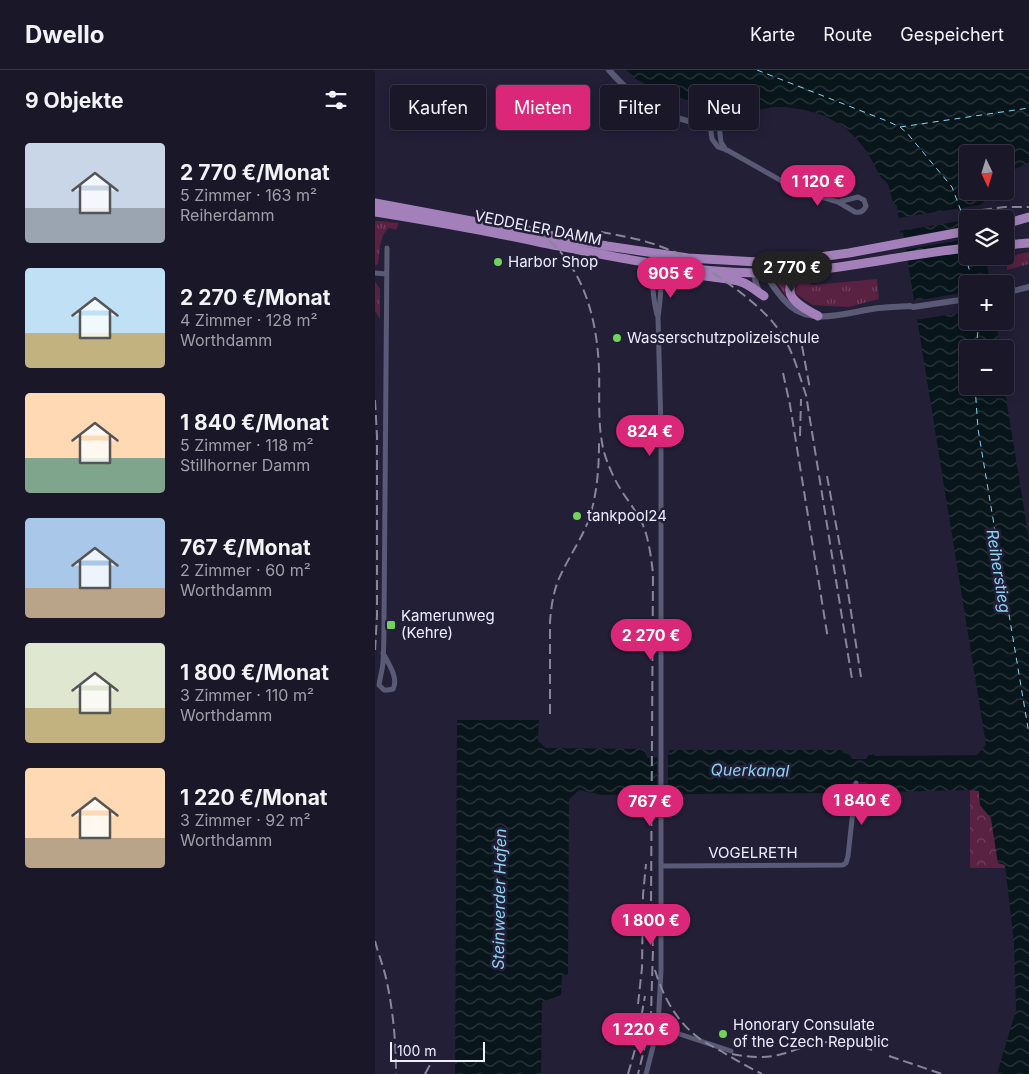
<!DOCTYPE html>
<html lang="de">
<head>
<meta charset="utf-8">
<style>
  :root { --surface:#1a1729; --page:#272435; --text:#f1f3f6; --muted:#9f9fa8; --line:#383646; --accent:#db2777 }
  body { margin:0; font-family:Inter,sans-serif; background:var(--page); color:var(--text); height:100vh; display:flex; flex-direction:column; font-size:19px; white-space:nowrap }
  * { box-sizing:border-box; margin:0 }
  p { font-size:16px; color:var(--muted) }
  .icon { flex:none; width:28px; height:28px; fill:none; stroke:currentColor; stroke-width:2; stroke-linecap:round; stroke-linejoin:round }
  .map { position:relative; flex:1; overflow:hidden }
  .drawer { display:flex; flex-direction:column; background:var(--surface); width:375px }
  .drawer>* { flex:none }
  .hud { position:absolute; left:15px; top:15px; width:475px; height:45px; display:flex; gap:10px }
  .needle { width:32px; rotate:176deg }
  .controls { position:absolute; left:584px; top:75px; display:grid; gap:10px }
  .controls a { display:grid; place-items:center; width:55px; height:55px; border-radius:5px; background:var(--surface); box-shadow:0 2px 12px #0003,0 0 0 1px var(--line); font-size:25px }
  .scale { position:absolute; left:15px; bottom:12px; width:95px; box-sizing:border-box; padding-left:5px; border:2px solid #eef; border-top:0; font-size:14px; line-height:18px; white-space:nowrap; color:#eef; -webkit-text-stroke:4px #221f37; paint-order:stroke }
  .price { position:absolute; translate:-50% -42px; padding:0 11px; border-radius:18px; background:var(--accent); color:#fff; font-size:16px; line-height:32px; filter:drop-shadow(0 1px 2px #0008) }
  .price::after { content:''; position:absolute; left:50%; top:30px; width:15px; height:11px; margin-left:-8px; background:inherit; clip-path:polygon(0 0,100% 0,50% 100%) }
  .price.on { background:#222; color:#fff }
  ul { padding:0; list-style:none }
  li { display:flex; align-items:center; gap:15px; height:125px; padding:0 25px }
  li span { display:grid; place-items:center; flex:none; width:140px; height:100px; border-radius:5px; color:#555 }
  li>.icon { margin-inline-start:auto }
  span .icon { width:60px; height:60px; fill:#fffc; stroke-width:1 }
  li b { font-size:21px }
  h2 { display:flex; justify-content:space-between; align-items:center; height:60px; padding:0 25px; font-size:21px }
  .pill { padding:0 18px; border-radius:5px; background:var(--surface); box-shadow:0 2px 12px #0003,0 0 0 1px var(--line); font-size:18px; line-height:45px }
  .pill.on { background:var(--accent); color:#fff }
  header { display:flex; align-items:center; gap:30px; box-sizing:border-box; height:70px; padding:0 25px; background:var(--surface); border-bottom:1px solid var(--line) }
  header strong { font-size:24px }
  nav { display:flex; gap:28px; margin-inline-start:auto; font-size:18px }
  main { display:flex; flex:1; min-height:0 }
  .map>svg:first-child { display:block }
  .grass { fill:url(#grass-tufts) }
  .forest { fill:url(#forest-crowns) }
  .water { fill:url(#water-waves) }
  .pier { fill:#221f37 }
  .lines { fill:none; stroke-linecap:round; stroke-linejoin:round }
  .ferry { stroke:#8ad3f3; stroke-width:1; stroke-dasharray:6 5; stroke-linecap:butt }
  .minor { stroke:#5b5a76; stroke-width:5 }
  .tertiary { stroke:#5b5a76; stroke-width:6 }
  .primary { stroke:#a380ba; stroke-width:9 }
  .rail { stroke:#88869b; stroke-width:2; stroke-dasharray:10 5; stroke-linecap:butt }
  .poi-dot { fill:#74d25c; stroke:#221f37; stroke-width:2 }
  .labels { text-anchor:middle; stroke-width:5; stroke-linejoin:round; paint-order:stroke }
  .street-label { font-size:15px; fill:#eef; stroke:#221f37 }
  .poi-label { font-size:15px; fill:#eef; stroke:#221f37; text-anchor:start }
  .water-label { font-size:16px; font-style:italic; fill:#8ad3f3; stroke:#221f37 }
</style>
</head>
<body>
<header>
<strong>Dwello</strong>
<nav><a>Karte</a><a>Route</a><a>Gespeichert</a></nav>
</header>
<main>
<section class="drawer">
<h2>9 Objekte<svg class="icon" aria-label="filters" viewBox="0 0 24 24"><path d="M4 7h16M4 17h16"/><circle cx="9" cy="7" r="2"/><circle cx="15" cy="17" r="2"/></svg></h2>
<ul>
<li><span style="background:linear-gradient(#c9d6e8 65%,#9aa5b1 0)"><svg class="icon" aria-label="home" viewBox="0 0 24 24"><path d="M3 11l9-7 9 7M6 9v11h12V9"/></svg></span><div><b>2 770 €/Monat</b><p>5 Zimmer · 163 m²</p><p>Reiherdamm</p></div></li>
<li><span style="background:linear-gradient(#bfe0f5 65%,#c2b280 0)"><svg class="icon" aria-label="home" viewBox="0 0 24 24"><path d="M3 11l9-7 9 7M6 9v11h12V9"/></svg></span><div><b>2 270 €/Monat</b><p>4 Zimmer · 128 m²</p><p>Worthdamm</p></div></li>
<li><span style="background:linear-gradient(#ffd9b3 65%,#7fa58c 0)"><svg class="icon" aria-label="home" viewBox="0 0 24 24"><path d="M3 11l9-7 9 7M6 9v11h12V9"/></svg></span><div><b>1 840 €/Monat</b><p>5 Zimmer · 118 m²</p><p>Stillhorner Damm</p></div></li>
<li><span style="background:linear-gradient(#a9c7e8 70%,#b9a48a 0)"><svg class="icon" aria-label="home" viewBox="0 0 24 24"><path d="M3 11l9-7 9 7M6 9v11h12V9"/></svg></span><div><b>767 €/Monat</b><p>2 Zimmer · 60 m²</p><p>Worthdamm</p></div></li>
<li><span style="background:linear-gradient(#dfe7d0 65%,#c2b280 0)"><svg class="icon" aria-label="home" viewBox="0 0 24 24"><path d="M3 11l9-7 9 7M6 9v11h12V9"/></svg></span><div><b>1 800 €/Monat</b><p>3 Zimmer · 110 m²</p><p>Worthdamm</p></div></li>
<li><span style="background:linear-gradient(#ffd9b3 70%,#b9a48a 0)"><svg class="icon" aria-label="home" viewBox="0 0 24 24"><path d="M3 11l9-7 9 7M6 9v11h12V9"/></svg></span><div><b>1 220 €/Monat</b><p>3 Zimmer · 92 m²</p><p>Worthdamm</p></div></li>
</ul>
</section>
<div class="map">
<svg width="654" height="1004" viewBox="0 0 654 1004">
  <defs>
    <pattern id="grass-tufts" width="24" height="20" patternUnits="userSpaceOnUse" patternTransform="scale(1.25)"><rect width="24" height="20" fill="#592142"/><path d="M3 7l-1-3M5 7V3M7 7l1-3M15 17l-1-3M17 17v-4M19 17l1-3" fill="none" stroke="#71425e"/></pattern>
    <pattern id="forest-crowns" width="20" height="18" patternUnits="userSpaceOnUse" patternTransform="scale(1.25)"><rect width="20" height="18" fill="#592142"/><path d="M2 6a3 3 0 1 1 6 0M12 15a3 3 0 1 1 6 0" fill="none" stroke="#71425e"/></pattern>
    <pattern id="water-waves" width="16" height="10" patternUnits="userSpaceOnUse" patternTransform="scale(1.25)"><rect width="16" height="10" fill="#08161c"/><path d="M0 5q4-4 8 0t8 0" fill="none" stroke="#2c383e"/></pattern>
  </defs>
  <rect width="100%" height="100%" fill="#221f37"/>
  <path class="grass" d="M0 151H6L24 153 21 160 14 158C4 165 5 183 3 194L0 196Z
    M654 182V194L632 200V190L643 184Z
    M398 207H416L415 230 412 228Z
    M430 207 437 215 502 209 504 229 474 237 437 235 420 223 424 208Z
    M0 211 5 219V249L0 241Z"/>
  <path class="forest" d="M595 720 604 721V729L608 739 616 748 623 793 630 795V798H595Z"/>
  <path class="water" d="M251 0H654V92L630 104V84H592V121H615C613 127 610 133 604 135L606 149H592V186H611L614 207H615L616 210 625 209 628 214H592V251H621L625 279H592V316H629L654 469V1004H622L641 940 639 874 630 795 623 793 616 748 605 735 604 721 599 720 497 722 495 716 491 712H477L472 723 296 724 291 717H273L270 724 227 725 204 720 194 729 193 904 187 906 186 925 167 932 166 1004H80L82 650H164L163 671 171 678 270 679V683L273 688 290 687 294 684V680H467L468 683 474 684 477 689H491L495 683H498L499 686 602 685 611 675 528 162 525 163 522 135 518 133 513 114 498 99 453 62 432 53 377 44 299 27 276 17 259 8V6Z"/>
  <path class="pier" d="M399 37H410L431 40 450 46 468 56 481 68 493 83 508 112 466 73 448 60 430 54 377 47 364 43Z
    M606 135 608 148 592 149V150L524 161 522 148Z
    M592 156V169L528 180 526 168Z
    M592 222V242L540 250 536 228 538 231Z
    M282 686H293V717H282Z"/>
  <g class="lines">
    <path class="ferry" d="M382 0 512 51 525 57 532 63 577 117 586 141 587 159
      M525 57 654 38
      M587 165 588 174
      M590 183 594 199 600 214
      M601 279 604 251
      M600 316 603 359 654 664"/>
    <path class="minor" d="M335 55 337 69 343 77 352 80 421 119 463 132 480 142C485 143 489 141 491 136L489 130 483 127 463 132
      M344 55 346 72 351 80
      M279 183C276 205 277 224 282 245
      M0 203 11 204
      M8 583C13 593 24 608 18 619L13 620H9L4 615C5 607 8 599 8 591 9 577 9 563 9 550L12 178
      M286 796 468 795 471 793 473 786 481 713
      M283 957 356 981
      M271 1004 283 957 286 900V360L283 247C286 229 286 212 287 194"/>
    <path class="tertiary" d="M234 0C262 33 309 60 354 54
      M383 192C393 207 401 224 415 236 437 255 471 243 497 239 509 237 522 237 535 236L538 237 592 229
      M381 201C379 209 380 215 385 222
      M630 223 654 217"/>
    <path class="primary" d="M0 133 232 176 313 188 383 192 430 189 474 183 592 161
      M0 142C56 151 112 161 168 173 239 187 309 202 382 203 453 204 522 185 592 178
      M630 154 654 147
      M630 175 654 173
      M426 201C401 224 423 235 443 246
      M317 204C333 208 355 207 369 213 376 216 382 222 389 226"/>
    <path class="rail" d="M107 140C118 143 129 145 140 149 147 152 153 156 160 160 207 190 222 246 224 299 225 326 222 354 229 382 233 395 238 407 246 420 253 431 262 442 268 455 274 470 276 487 278 503L276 836 278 880 276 943 273 964 263 1004
      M607 140 630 137H654
      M226 162C248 166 271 170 292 179 319 189 342 205 365 222 381 235 396 247 407 265 419 283 424 305 431 325L477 609
      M427 276 435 319
      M408 303 415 335 453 569
      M0 330 2 366V546L0 581
      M425 366 426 329
      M452 406 471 509 486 607
      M175 644V552C176 538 178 524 183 511 192 489 206 471 214 449 222 425 224 398 224 373
      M0 871C3 883 8 895 11 908 18 939 21 972 21 1004
      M280 900C287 924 300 949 320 965 328 972 337 976 346 981 359 989 373 997 387 1004
      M263 934 267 898 268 825 271 794
      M357 984C373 987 390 989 407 984 419 981 431 975 444 973 463 970 479 974 497 980
      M514 986 567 1004
      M50 1004 56 993
      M253 1004 261 976 270 926"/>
  </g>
  <g class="poi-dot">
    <circle cx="123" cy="192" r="5"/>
    <circle cx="242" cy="268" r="5"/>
    <circle cx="202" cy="446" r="5"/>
    <rect x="11" y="550" width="10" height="10" rx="2.5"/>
    <circle cx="348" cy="964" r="5"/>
  </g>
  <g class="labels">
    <g class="street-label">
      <text transform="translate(163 158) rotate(11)" y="5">VEDDELER DAMM</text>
      <text x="378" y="788">VOGELRETH</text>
    </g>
    <g class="poi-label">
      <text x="133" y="197">Harbor Shop</text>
      <text x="252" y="273">Wasserschutzpolizeischule</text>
      <text x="212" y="451">tankpool24</text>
      <text x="26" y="551">Kamerunweg<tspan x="26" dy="17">(Kehre)</tspan></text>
      <text x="358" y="960">Honorary Consulate<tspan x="358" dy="17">of the Czech Republic</tspan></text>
    </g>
    <g class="water-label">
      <text transform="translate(624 501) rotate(81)" y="6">Reiherstieg</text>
      <text transform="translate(375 700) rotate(1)" y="6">Querkanal</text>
      <text transform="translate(124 829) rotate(-89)" y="6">Steinwerder Hafen</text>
    </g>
  </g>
</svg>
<div class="controls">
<a><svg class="needle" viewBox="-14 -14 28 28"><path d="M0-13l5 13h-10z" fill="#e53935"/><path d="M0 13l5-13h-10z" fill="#9f9fa8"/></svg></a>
<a><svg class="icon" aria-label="layers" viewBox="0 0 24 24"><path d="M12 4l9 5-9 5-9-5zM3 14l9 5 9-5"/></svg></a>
<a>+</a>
<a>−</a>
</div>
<div class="scale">100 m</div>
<b class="price" style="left:443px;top:137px">1 120 €</b>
<b class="price on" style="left:417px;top:223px">2 770 €</b>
<b class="price" style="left:296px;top:229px">905 €</b>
<b class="price" style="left:275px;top:387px">824 €</b>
<b class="price" style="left:276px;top:591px">2 270 €</b>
<b class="price" style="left:487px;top:756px">1 840 €</b>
<b class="price" style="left:275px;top:757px">767 €</b>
<b class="price" style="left:276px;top:876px">1 800 €</b>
<b class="price" style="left:266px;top:985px">1 220 €</b>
<div class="hud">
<a class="pill">Kaufen</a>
<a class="pill on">Mieten</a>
<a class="pill">Filter</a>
<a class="pill">Neu</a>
</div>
</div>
</main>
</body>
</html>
